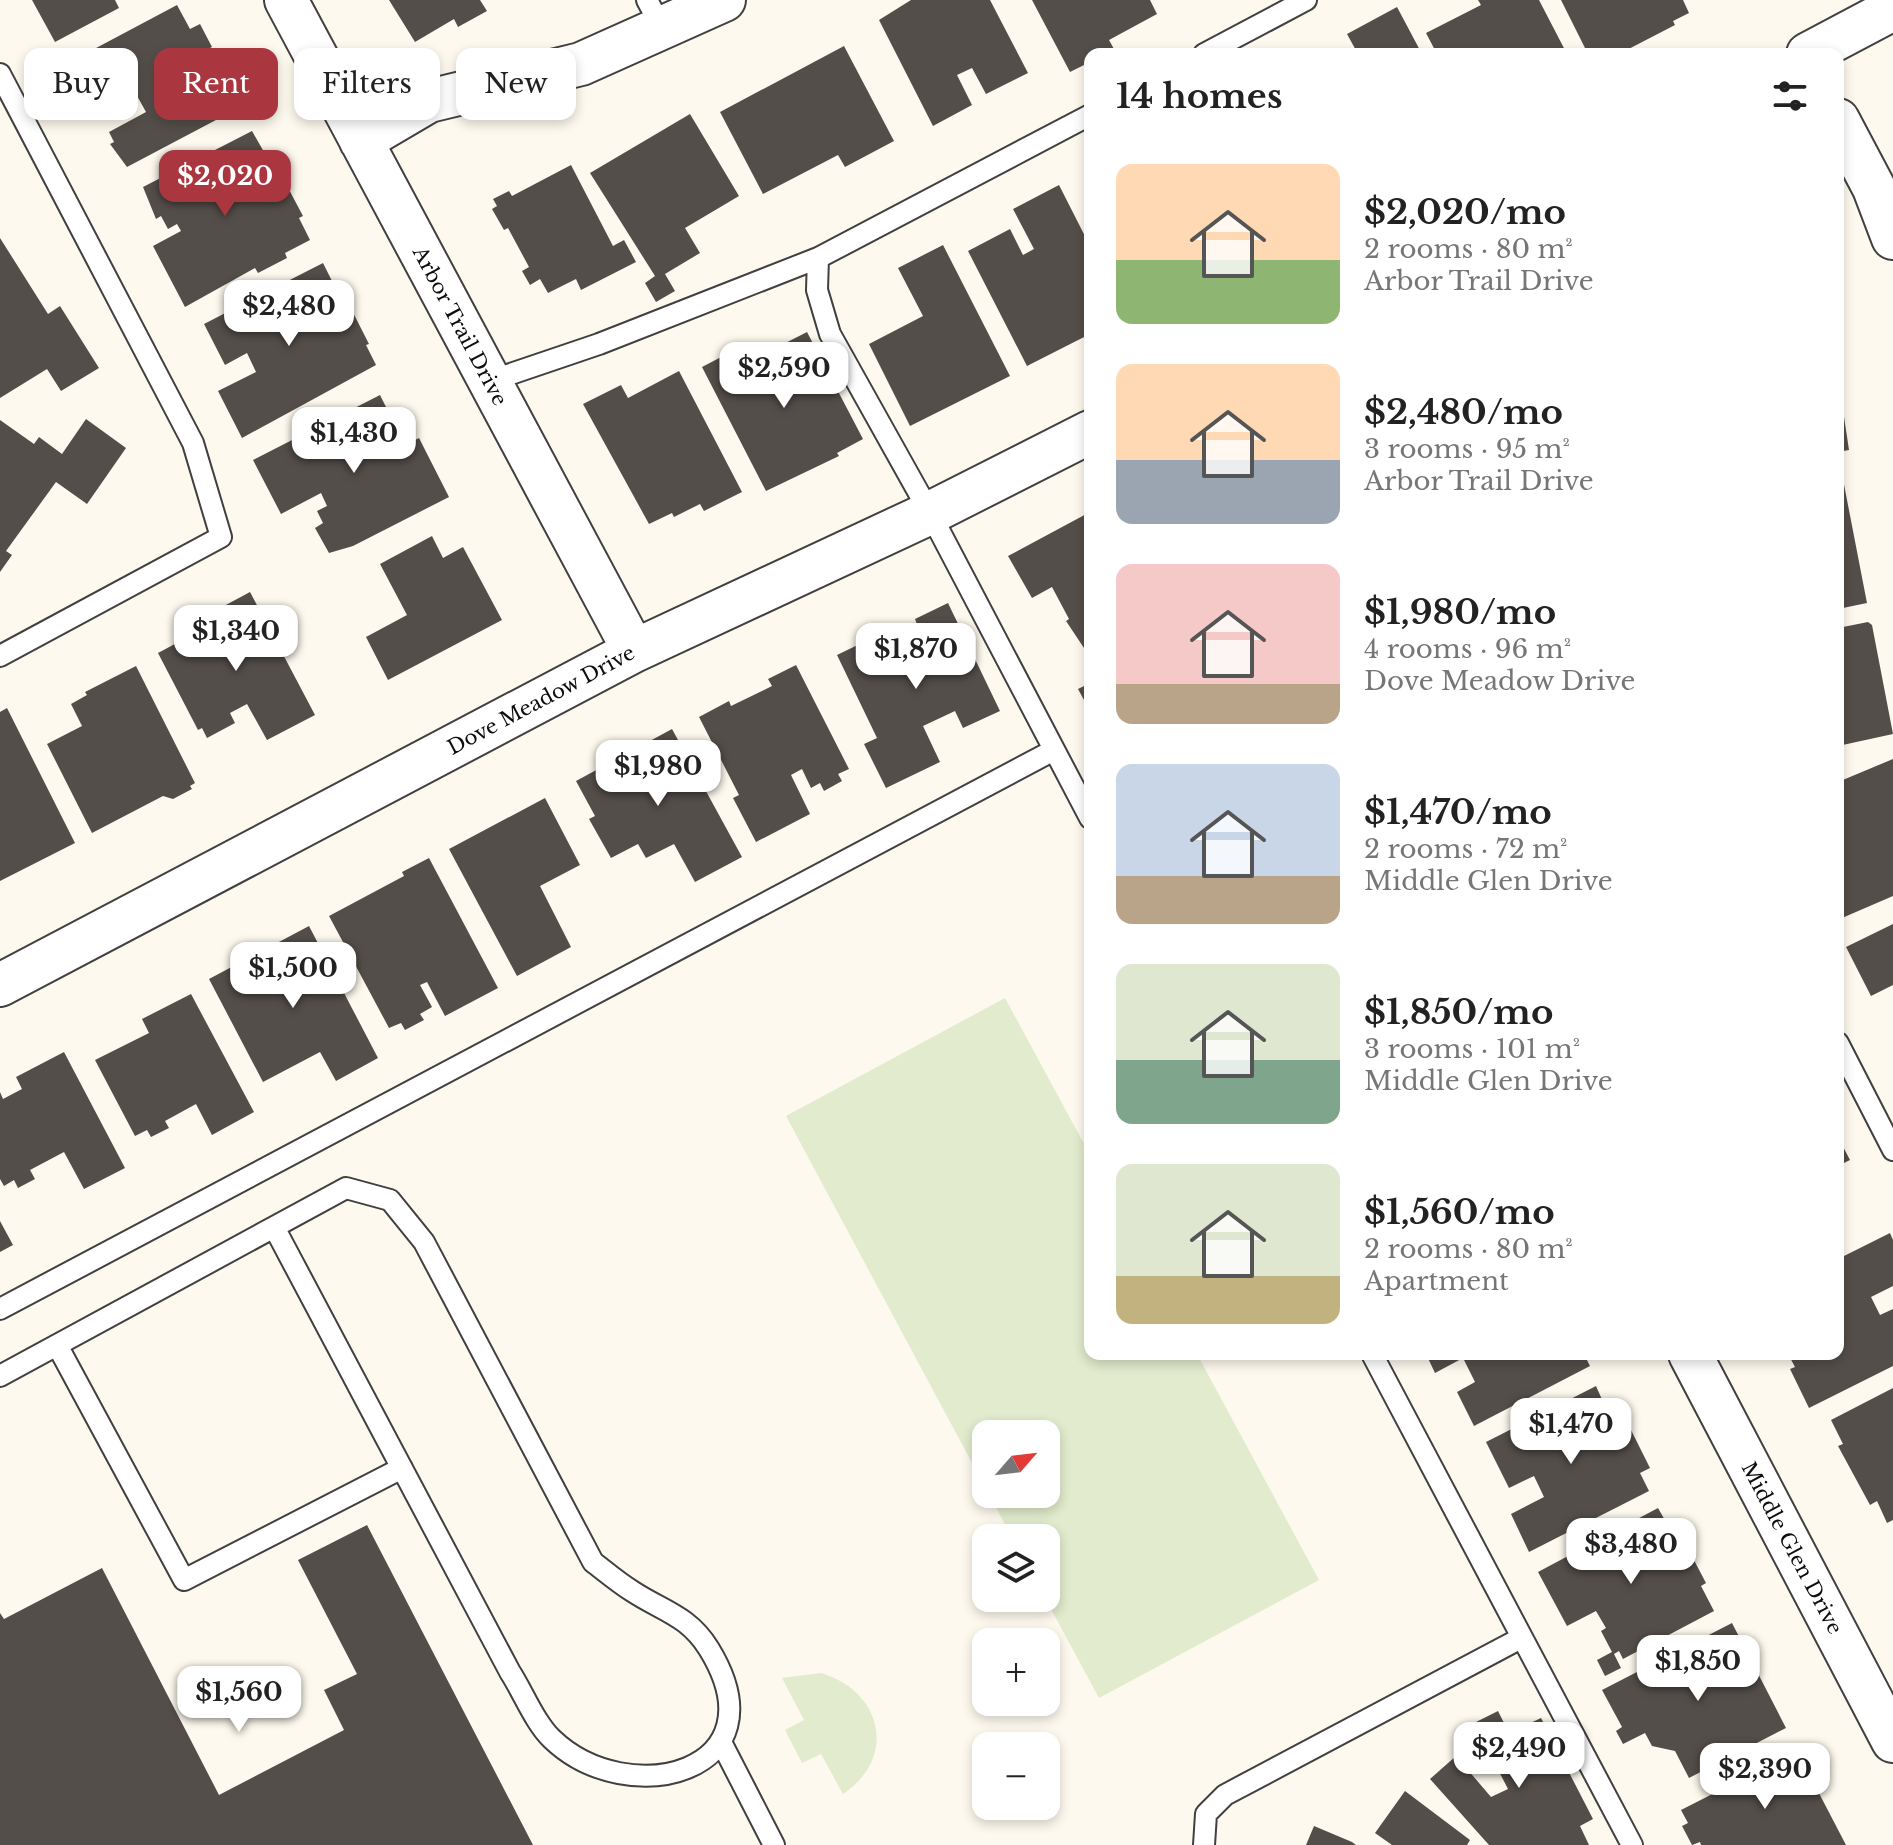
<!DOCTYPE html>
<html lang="en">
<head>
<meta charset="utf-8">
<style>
  :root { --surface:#fff; --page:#f6f6f6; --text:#222; --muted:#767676; --accent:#aa3740 }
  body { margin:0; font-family:"Libre Baskerville",serif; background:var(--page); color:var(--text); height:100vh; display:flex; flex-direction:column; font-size:30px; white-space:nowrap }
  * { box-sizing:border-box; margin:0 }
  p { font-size:26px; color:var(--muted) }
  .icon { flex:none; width:44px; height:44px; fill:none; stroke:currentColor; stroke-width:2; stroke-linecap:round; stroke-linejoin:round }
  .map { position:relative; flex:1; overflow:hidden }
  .details { position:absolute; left:1084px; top:48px; width:760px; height:1312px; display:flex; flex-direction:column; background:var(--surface); border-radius:16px; box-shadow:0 4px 12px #0003 }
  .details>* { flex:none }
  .banner { position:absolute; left:24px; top:48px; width:760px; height:72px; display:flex; gap:16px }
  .needle { width:52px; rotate:62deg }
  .buttons { position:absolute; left:972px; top:1420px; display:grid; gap:16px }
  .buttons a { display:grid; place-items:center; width:88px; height:88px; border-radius:16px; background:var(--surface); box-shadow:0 4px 12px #0003; font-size:40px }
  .price { position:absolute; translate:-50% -68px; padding:0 18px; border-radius:16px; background:#fff; color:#222; font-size:26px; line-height:52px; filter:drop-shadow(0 2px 4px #0008) }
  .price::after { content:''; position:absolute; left:50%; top:48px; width:24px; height:18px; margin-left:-12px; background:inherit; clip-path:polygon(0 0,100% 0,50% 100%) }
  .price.active { background:var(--accent); color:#fff }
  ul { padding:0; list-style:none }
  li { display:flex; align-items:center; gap:24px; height:200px; padding:0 32px }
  li span { display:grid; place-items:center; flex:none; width:224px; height:160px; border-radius:16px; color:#555 }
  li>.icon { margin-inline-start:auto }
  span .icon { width:96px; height:96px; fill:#fffc; stroke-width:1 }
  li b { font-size:34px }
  h2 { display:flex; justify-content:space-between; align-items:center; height:96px; padding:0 32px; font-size:34px }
  .chip { padding:0 28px; border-radius:16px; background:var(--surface); box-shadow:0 4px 12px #0003; font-size:28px; line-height:72px }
  .chip.active { background:var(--accent); color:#fff }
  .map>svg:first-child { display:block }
  .pitch { fill:#e2ebcd }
  .building { fill:#544e4a }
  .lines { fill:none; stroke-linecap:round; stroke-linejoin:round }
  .service-casing { stroke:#404040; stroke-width:24 }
  .minor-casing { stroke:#404040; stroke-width:46 }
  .service { stroke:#fff; stroke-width:20 }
  .minor { stroke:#fff; stroke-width:42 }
  .labels { text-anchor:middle; stroke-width:8; stroke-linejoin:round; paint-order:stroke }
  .street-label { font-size:20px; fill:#0d0d0d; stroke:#fff }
</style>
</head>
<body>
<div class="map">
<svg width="1893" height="1845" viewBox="0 0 1893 1845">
  <rect width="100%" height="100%" fill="#fdf9ee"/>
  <path class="pitch" d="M1005 998 1090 1155V1354H1197L1319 1580 1099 1698 1045 1598 1046 1538H1012L989 1494H1046V1434H986V1489L786 1116Z
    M821 1673C882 1691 898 1757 843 1794L821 1754 802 1763 785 1730 804 1720 782 1678Z"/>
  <path class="building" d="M32 0H115L119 8 55 42Z
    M389 0H480L487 11 458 27 454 19 415 42Z
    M911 0H990L1028 73 986 94 972 68 957 75 972 105 933 126 879 20Z
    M1032 0H1150L1157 14 1109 40 1114 49 1104 54H1090V62L1070 72Z
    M1478 0H1539L1567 54H1437L1426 33 1481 5Z
    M1561 0H1683L1689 13 1673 21 1675 25 1619 54H1588Z
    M177 5 190 29 200 24 212 47 208 49 230 89 223 93 233 111 127 167 110 144 114 142 109 132 146 112 131 85 89 108 66 64Z
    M1397 7 1422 54H1358L1347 34Z
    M844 46 894 141 845 167 838 155 763 194 720 112Z
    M690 114 739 196 685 228 700 253 665 274 675 291 656 302 645 283 655 276 590 173Z
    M252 131 264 152 268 150 303 216 299 218 310 240 285 253 287 258 258 273 255 268 185 307 153 246 181 231 177 224 168 229 161 216 156 219 143 187Z
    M571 165 613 246 624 240 636 262 581 290 576 279 548 293 540 279 530 285 522 271 529 267 508 228 504 230 492 209 497 206 493 199 509 191 512 196Z
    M1059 185 1090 246V334L1027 366 968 251 1010 229 1023 255 1034 249 1013 209Z
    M0 238 48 314 60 306 99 368 61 391 47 369 0 398Z
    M943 245 1010 376 910 426 869 344 923 316 898 268Z
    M323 263 334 285 338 283 369 344 366 345 376 365 242 438 218 391 256 372 247 353 225 365 204 324Z
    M807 332 863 439 837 453 839 456 766 491 702 367 746 344 772 393 783 387 766 353Z
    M679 371 742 492 704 511 700 504 674 517 672 513 649 524 583 404 621 385 628 398Z
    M1838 377 1849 450 1838 452Z
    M380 395 405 445 419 438 449 497 353 546 329 553 315 528 323 523 317 511 327 506 321 493 281 514 253 460Z
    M86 419 126 448 87 504 56 482 6 551 12 555 0 572V420L34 444 39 437 62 454Z
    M1838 469H1841L1867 603 1838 609Z
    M1090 512V644L1084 648 1066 621 1069 619 1052 587 1032 598 1008 556Z
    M432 536 443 558 463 547 502 620 388 680 366 637 407 615 380 564Z
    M250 592 315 715 267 740 247 704 230 713 235 723 207 738 202 728 198 730 158 653 216 622 211 613Z
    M948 603 1000 711 963 728 955 711 923 726 940 762 886 788 864 744 877 738 837 655 870 639 874 648 918 627 915 619Z
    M1868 622 1872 625 1893 734 1838 746V628Z
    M796 665 849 769 838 774 842 781 824 791 820 783 811 788 802 769 791 775 810 814 756 842 733 798 739 795 699 717 729 701 731 706 772 686 768 679Z
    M136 666 195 783 190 786 192 789 173 799 163 796 92 833 47 744 82 726 71 704 87 695 85 692Z
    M1090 683V711L1078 689Z
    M7 708 75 843 0 881V712Z
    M672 729 742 857 695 882 674 844 646 858 638 844 611 858 589 819 595 816 576 781Z
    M1893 759V896L1842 918 1838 906V868L1843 866 1838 853V782Z
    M545 798 580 865 540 886 571 947 517 976 449 849Z
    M429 858 498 988 445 1016 427 982 420 985 432 1007 420 1014 424 1020 405 1030 401 1023 389 1028 329 916 404 876 402 872Z
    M1893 924V985L1871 996 1846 947Z
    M309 926 378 1058 336 1081 320 1052 263 1082 209 979Z
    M191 994 254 1112 212 1135 196 1104 165 1121 169 1128 151 1137 147 1130 135 1136 95 1060 149 1033 142 1019Z
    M64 1052 125 1168 84 1189 64 1152 30 1170 35 1179 18 1188 14 1180 4 1186 0 1179V1092L3 1099 22 1089 16 1077Z
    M1838 1137 1850 1160 1838 1166Z
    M0 1221 13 1245 0 1252Z
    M1890 1233 1893 1240V1286L1871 1297 1880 1315 1893 1309V1366L1809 1408 1790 1369 1795 1367 1788 1354H1838V1259Z
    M1426 1354H1584L1590 1366 1474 1426 1457 1392 1475 1382 1463 1358 1435 1373Z
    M1596 1386 1604 1404 1615 1398 1650 1468 1640 1473 1649 1491 1529 1552 1511 1514 1544 1497 1534 1476 1509 1488 1486 1442Z
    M1893 1388V1520L1887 1523 1877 1501 1870 1505 1838 1446 1843 1444 1831 1420Z
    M1658 1508 1670 1529 1676 1526 1706 1583 1701 1586 1714 1611 1623 1659 1619 1651 1614 1654 1621 1668 1605 1676 1597 1660 1612 1652 1601 1631 1606 1628 1596 1611 1567 1626 1538 1572Z
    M367 1525 533 1845H0V1613L4 1619 102 1568 219 1795 344 1730 324 1690 357 1674 298 1560Z
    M1732 1623 1786 1728 1689 1778 1675 1751 1652 1746 1645 1733 1623 1744 1616 1731 1622 1727 1602 1690Z
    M1498 1711 1509 1733 1541 1718 1593 1819 1580 1826 1589 1845H1489L1430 1779 1456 1756 1491 1797 1508 1789 1474 1723Z
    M1797 1751 1846 1845H1701L1700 1842 1692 1845 1682 1826 1688 1823 1681 1810Z
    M1405 1791 1470 1840 1467 1845H1392L1375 1833Z
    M1314 1826 1352 1842 1356 1845H1306Z"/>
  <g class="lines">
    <defs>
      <path id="service" d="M647 0 662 28
        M1204 54 1306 0
        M0 74 193 443 221 537 0 656
        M818 258 817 290 830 334 930 513 1090 818
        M490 381 599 344 818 258 1090 115
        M1838 1043 1893 1150
        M0 1309 1054 750
        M57 1345 184 1580 402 1468
        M1372 1354 1632 1845
        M0 1376 346 1188 390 1200 424 1242 593 1562C606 1572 619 1583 632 1591 662 1611 688 1615 709 1649 785 1773 628 1812 552 1739 535 1723 523 1692 510 1672L274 1227
        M721 1742 774 1845
        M1204 1845 1206 1814 1225 1795 1521 1638"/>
      <path id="minor" d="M286 0 634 651
        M1808 54 1893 9
        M1838 120 1874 188 1893 238
        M361 141 429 101 581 64 724 0
        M0 985 634 651 930 513 1090 432
        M1690 1354 1893 1741"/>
    </defs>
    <use href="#service" class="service-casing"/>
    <use href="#minor" class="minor-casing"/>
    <use href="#service" class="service"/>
    <use href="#minor" class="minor"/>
  </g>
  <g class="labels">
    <g class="street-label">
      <text transform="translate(460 326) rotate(62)" y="7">Arbor Trail Drive</text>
      <text transform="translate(541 700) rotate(-28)" y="7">Dove Meadow Drive</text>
      <text transform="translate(1792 1548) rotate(62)" y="7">Middle Glen Drive</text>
    </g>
  </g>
</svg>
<div class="buttons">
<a><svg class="needle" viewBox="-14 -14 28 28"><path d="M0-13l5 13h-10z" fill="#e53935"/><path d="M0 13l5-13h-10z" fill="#767676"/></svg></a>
<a><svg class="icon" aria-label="layers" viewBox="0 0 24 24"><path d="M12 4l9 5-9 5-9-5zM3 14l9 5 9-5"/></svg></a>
<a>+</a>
<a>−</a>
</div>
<b class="price active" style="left:225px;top:218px">$2,020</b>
<b class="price" style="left:289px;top:348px">$2,480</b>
<b class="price" style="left:784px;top:410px">$2,590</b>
<b class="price" style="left:354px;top:475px">$1,430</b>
<b class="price" style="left:236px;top:673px">$1,340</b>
<b class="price" style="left:916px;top:691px">$1,870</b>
<b class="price" style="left:658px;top:808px">$1,980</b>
<b class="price" style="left:293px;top:1010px">$1,500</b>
<b class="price" style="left:1571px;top:1466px">$1,470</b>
<b class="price" style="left:1631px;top:1586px">$3,480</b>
<b class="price" style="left:1698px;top:1703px">$1,850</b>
<b class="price" style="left:239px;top:1734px">$1,560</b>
<b class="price" style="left:1519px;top:1790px">$2,490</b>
<b class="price" style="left:1765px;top:1811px">$2,390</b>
<div class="banner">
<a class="chip">Buy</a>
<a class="chip active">Rent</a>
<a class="chip">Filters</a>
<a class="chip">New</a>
</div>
<section class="details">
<h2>14 homes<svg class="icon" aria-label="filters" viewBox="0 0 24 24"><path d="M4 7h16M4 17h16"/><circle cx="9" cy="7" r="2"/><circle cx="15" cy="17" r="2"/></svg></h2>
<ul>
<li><span style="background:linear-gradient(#ffd9b3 60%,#8fb573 0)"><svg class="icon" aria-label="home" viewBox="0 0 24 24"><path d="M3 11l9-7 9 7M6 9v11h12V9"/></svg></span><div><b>$2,020/mo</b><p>2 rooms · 80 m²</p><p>Arbor Trail Drive</p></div></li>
<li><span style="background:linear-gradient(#ffd9b3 60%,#9aa5b1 0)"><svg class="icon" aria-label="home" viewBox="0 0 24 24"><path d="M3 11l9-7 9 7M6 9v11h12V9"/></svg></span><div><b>$2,480/mo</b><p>3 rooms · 95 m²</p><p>Arbor Trail Drive</p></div></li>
<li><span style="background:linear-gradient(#f6c9c9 75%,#b9a48a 0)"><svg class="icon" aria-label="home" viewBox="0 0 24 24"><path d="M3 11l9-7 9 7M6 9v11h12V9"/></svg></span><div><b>$1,980/mo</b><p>4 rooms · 96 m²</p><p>Dove Meadow Drive</p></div></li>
<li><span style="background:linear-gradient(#c9d6e8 70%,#b9a48a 0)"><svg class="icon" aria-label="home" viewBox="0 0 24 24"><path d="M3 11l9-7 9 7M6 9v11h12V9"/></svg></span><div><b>$1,470/mo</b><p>2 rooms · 72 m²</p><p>Middle Glen Drive</p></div></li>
<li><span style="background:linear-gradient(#dfe7d0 60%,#7fa58c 0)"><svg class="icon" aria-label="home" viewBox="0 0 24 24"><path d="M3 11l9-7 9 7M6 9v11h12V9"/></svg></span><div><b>$1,850/mo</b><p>3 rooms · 101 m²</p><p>Middle Glen Drive</p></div></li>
<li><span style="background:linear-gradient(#dfe7d0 70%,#c2b280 0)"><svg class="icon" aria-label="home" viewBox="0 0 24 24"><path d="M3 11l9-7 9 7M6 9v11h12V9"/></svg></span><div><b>$1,560/mo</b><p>2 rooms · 80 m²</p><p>Apartment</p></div></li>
</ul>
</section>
</div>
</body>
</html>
